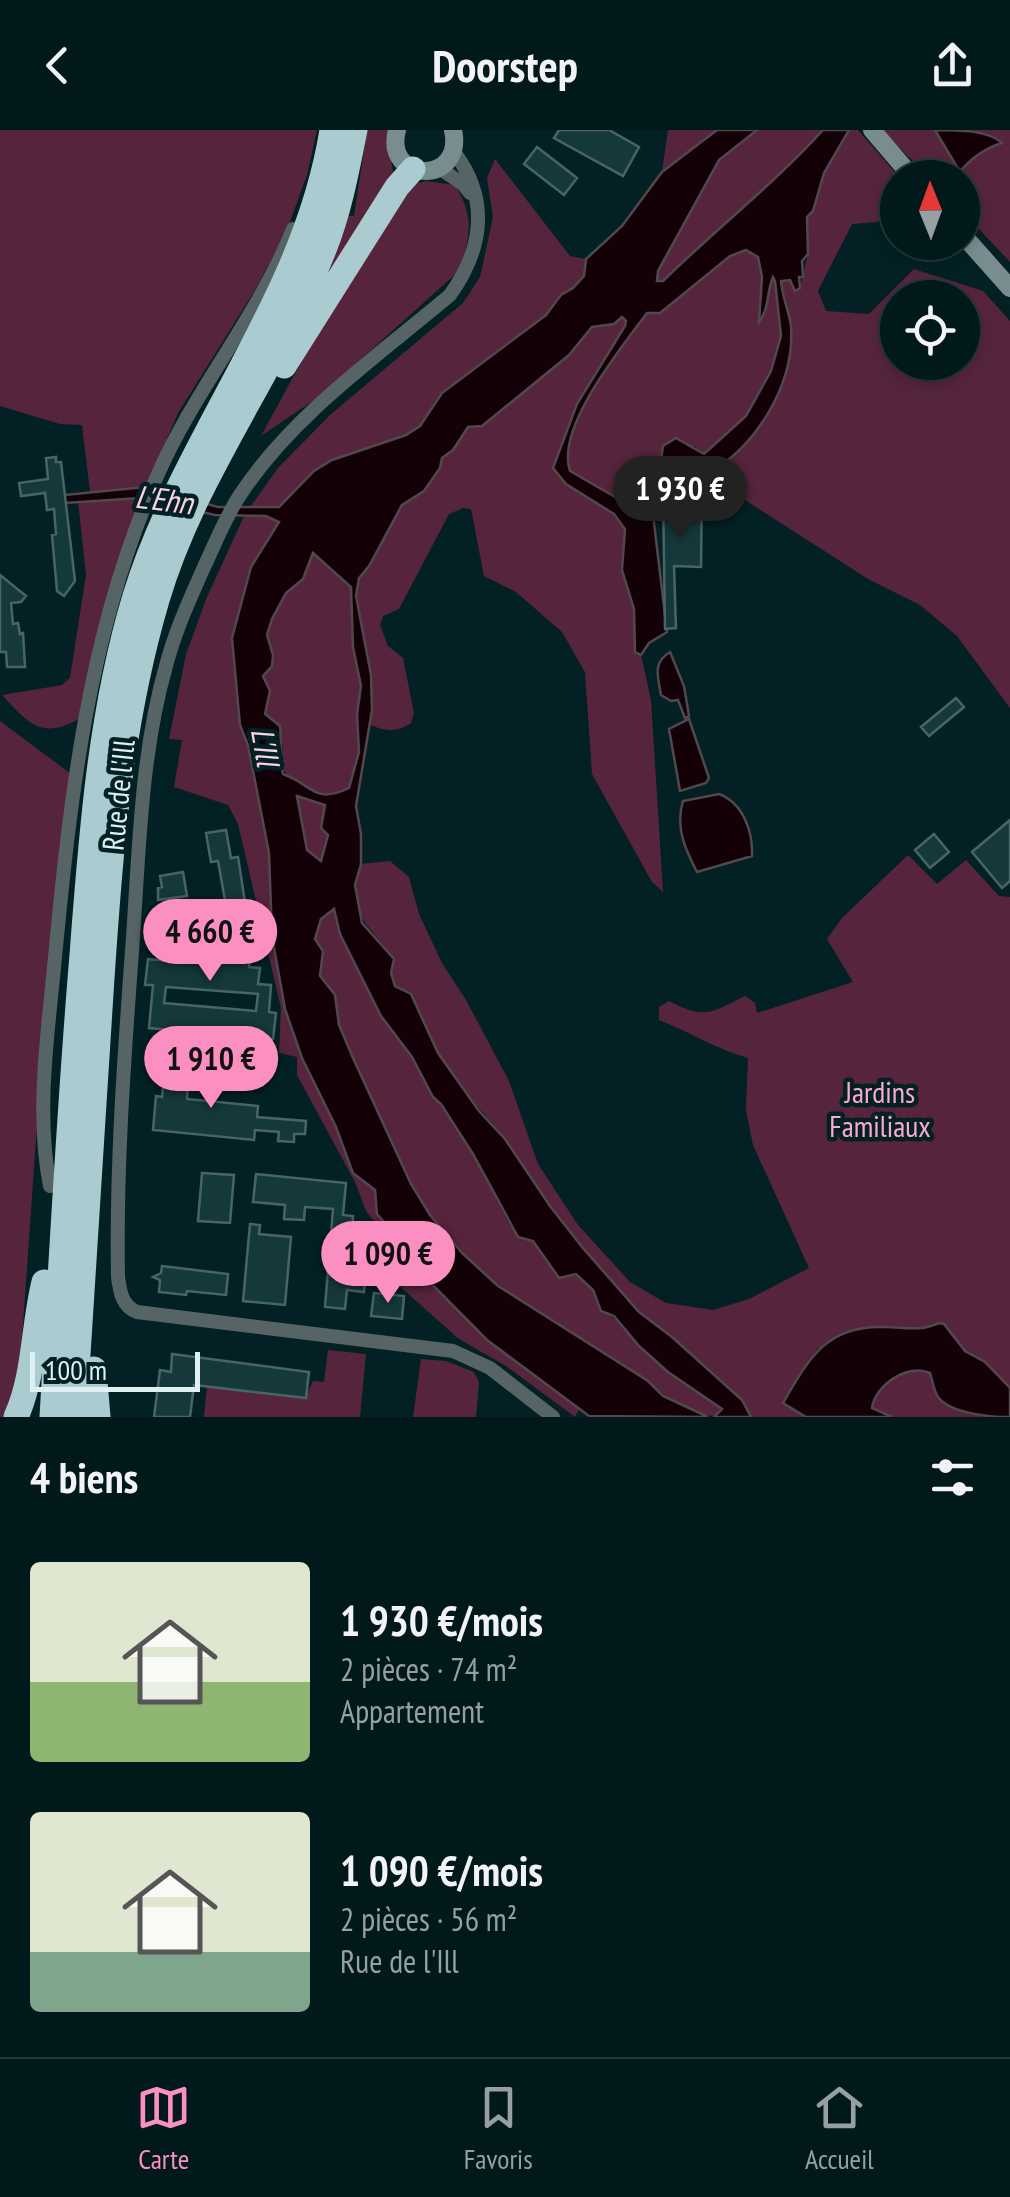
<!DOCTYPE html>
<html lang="fr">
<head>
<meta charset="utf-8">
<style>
  :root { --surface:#02191b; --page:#0c2224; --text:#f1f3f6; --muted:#96a0a3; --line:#23383a; --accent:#fc8fc2 }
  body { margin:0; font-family:"PT Sans Narrow",sans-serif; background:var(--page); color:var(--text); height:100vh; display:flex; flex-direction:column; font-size:38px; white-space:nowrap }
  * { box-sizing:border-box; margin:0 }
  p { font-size:32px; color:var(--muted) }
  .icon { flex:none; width:55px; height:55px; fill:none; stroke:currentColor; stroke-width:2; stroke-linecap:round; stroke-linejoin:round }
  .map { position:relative; height:1287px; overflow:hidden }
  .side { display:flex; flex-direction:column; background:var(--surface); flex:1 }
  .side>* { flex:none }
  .needle { width:65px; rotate:359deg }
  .fabs { position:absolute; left:880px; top:30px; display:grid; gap:20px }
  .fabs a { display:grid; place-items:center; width:100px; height:100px; border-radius:50%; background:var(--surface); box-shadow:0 5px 15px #0003,0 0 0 2px var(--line); font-size:50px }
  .scale { position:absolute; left:30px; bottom:25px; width:170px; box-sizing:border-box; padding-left:10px; border:5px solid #dff0f1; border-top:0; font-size:28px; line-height:35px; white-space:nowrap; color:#dff0f1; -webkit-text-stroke:8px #032124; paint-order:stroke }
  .price { position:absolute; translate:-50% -85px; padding:0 22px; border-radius:35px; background:var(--accent); color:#111; font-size:32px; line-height:65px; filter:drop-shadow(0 2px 5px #0008) }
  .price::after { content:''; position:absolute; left:50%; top:60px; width:30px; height:22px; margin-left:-15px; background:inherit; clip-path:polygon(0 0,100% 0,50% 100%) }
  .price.on { background:#222; color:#fff }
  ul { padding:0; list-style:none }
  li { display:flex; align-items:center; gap:30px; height:250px; padding:0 30px }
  li span { display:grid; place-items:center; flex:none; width:280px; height:200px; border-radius:10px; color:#555 }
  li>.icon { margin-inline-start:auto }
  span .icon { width:120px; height:120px; fill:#fffc; stroke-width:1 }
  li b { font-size:42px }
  h2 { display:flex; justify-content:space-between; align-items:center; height:120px; padding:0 30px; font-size:42px }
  header { display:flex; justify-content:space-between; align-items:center; height:130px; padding:0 30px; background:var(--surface); font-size:45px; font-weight:700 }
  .tab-bar { display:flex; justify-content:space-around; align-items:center; height:140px; border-top:2px solid var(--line); background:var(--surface); font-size:28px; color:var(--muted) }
  .tab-bar a { display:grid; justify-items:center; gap:5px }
  .tab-bar .on { color:var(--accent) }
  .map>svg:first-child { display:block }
  .green { fill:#56253d; fill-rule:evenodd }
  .water { fill:#140007; stroke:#51484d; stroke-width:2.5; fill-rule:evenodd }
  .building { fill:#15383b; stroke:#476568; stroke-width:2.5; fill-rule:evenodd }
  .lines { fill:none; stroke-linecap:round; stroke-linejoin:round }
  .street { stroke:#576465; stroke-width:14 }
  .secondary { stroke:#798d90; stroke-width:18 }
  .highway { stroke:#aacbcf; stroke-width:25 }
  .labels { text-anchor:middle; stroke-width:9; stroke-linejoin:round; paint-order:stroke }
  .street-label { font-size:30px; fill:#dff0f1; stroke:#032124 }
  .park-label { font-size:30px; fill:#fba9ce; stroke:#032124 }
  .water-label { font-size:32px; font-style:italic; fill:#fbd1e3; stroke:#032124 }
</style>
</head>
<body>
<header><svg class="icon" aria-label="back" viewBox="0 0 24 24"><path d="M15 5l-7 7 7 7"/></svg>Doorstep<svg class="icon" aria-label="share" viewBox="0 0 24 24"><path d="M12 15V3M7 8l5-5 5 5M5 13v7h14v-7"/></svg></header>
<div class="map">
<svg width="1010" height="1287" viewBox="0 0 1010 1287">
  <rect width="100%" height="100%" fill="#032124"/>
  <path class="green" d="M0 0H317L307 45 287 100 255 160 178 283 146 357 90 362 82 295 60 294 0 276Z
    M367 0H390L387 7 394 47 326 150 348 86H354Z
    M668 0H717L662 42Z
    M757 0H823C773 55 716 99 663 151H657L658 141 719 30Z
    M849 0H858L899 47 897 81 877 92 852 94 818 161 826 181 869 184 914 139 983 161 1010 191V578L957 506 920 475 868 449 706 345 744 317 766 287 785 247 791 196 781 150H790L795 161 800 158 808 124 807 87 813 81 824 43ZM898 168H962V232H898Z
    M881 0H1010V132L963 82 962 48 929 47Z
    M495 29 570 126 586 129 584 146 573 158 561 165 546 184 442 263 420 296 406 305 332 330 314 341 279 377 251 376 278 338 330 285 463 173 480 147 493 87 487 48Z
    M426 51 455 55C475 87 470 106 460 140L320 266 261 306 348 146 410 55Z
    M746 119 758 127 762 147 759 190 773 146 775 151 781 206 771 241 746 286 704 324 694 316 660 337 632 377 570 341C555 298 622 216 647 183H660L730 126Z
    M622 187 626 191 625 196 577 274 553 338 614 383 625 399 622 440 634 479 635 522 641 525 651 570 663 762 652 752 592 644 585 542 562 502 516 462 484 446 471 379 463 378 449 384 399 479 383 486 380 495 388 516 403 528 414 583 411 593C395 603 387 601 370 595L372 580 356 466 359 448 369 436 402 375 424 361 442 328 453 320 468 297 482 296 569 225 592 197 614 194Z
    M105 368H140L105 479 79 589C41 610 28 593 2 565L62 555 70 548 86 445 78 371Z
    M245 384 266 386 279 392 251 437 232 508 240 595 248 615 269 723 272 806 285 879 302 928 336 997 353 1043 375 1060 377 1084 402 1112 414 1135 487 1210 579 1279 575 1287 506 1236 459 1209 379 1138 389 1110 366 1081 356 1054 297 945V927L279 923 281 878 238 694 228 675 174 657 182 610 169 609 186 524 207 467Z
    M312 422 351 457 353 517 361 556 357 584 359 622 349 658 332 667C305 660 273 649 283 616L265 584 270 561 263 546 272 536 267 505 272 489 286 463 303 449Z
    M0 591 71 644 37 994 20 1238 4 1287H0Z
    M297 665 325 675 328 705 321 732 307 720Z
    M908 725 937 754 966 730 999 766 1010 767V1258L985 1232 965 1221 944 1194 817 1219 784 1273 806 1287H751C726 1244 677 1216 640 1183 609 1155 577 1112 552 1078 535 1056 522 1030 505 1008 481 979 452 952 435 918 424 894 419 868 395 856L391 843 393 829C368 790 346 789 361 734L390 731 409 747 419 784 442 833 466 870 509 951 538 1034 578 1095 630 1152 666 1173 713 1180 749 1169 809 1138 753 1015 746 980 748 928C716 919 690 902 659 890V877L669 871C705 890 710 883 745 866L755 873 757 883 853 852 827 809 842 788Z
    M333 778 340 804 381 886 412 927 433 967 441 974 473 1024 510 1096 533 1111 559 1148 576 1144 593 1160 601 1181C621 1189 631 1209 647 1223 671 1244 697 1262 723 1280L718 1286C694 1287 664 1267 648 1251 570 1205 485 1160 431 1086 409 1056 394 1019 378 985 365 956 348 924 339 894 333 869 337 867 320 846L323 821 315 809 321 789Z
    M328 1220 366 1224 360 1287H204L207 1256 305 1268 313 1251 324 1252Z
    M421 1229 446 1231 474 1242 479 1252 476 1287H413Z
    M921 1239 930 1243C944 1284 960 1279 998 1287H892L872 1278C877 1255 899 1243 921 1239Z"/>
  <path class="water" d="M717 0H757L719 30 658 141 657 151H663C716 99 773 55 823 0H849L824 43 813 81 807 87 808 124 802 131 803 147H799L800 158 795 161 790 150 781 151C782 166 789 181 791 196 795 255 756 317 706 345 694 352 676 355 662 360L652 376 667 502 649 513 641 525 635 522 634 479 622 440 625 399 614 384 566 354 553 338 577 274 625 196 626 191 622 187 614 194 592 197 569 225 482 296 468 297 453 320 442 328 440 338 424 361 402 375 369 436 359 448 356 466 371 545 372 580 356 676 361 704V734L355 755 362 793 394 829 391 843 395 856 411 864 438 923 479 981 505 1009 550 1076 582 1117 639 1182 672 1207 742 1270 751 1287H714L722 1279 668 1242 639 1216 614 1186 601 1181 593 1160 576 1144 559 1148 533 1111 518 1107 473 1024 441 974 433 967 412 927 381 886 340 804 334 779 321 789 315 809 323 821 320 846 335 865 339 895 353 928 411 1054 430 1085 462 1123 498 1156 648 1251 663 1266 708 1287 589 1286 487 1210 413 1135 402 1112 377 1084 375 1060 353 1043 336 997 302 928 285 879 272 806 269 723 248 615 240 595 232 508 251 437 279 392 266 386 215 385 140 368 65 373 64 365 146 357 218 377H279L314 341 332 330 406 305 420 296 442 263 546 185 561 165 573 158 584 146 586 129 622 96 662 42ZM746 120 758 127 762 147 759 192C770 177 766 164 773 147L775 151 781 206 771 241 746 286 704 324 676 308 663 316 660 337 631 376 570 341C555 298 622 217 647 183H660L730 126ZM313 423 351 457 353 517 361 556 357 584 359 622 349 658C314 675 312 654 283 644 279 628 282 613 280 596L265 584 270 561 263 546 272 536 273 525 267 505 272 489 286 463 303 449ZM297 666 325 675 321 698 328 705 321 731 307 720Z
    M935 0C958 0 988 0 1002 13 985 18 969 30 960 42Z
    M670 522 684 556 689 586 685 588 678 570 671 571 661 565C658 546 652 533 670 522Z
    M689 589 709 648 706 653 680 661 669 599Z
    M719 664C743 673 753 701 752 726L697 742C685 719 675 697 683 671Z
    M939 1193 944 1194 965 1221 985 1232 1010 1258V1287C991 1287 951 1284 938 1267 934 1261 932 1249 930 1243 908 1233 875 1255 872 1278L892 1287H806L783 1273C809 1228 827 1195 884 1197 905 1197 919 1202 939 1193Z"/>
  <path class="building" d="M559 0H609L639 17 623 46 554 8Z
    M537 17 577 48 564 65 524 34Z
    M56 327V332H61L75 451 64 466 57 461 52 405 56 404 54 379 47 380 45 363 21 366 19 353 48 349 46 328Z
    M702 359 701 437 674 436 676 498 665 499 663 362Z
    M0 445 26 466 21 472 11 473 13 494 18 493 20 504 23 503 25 537H7L6 522H0Z
    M956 568 964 577 929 606 921 597Z
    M1010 690V751L1002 758 972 722Z
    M226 700 231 728 238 727 245 772 226 776 218 731 211 732 206 703Z
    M934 704 949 722 930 738 915 720Z
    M183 742 187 766 158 770V758L162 757 160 746Z
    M170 791 253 798 249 837 260 838 258 854 271 855 269 882 276 883 273 909 149 898 153 855H145L148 829 167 831ZM166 857 258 864 256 881 164 873Z
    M166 925 190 927 187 969 258 976 257 987 306 991 305 1004H294V1012L278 1011 279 1002 255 1000 254 1010 153 1000 156 966 162 967Z
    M202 1043 234 1045 230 1093 198 1091Z
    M256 1044 346 1053 343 1085 353 1086 348 1151 365 1152 364 1162 347 1160 345 1179 325 1177 333 1079 305 1077 304 1090 284 1089 285 1075 253 1072Z
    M250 1094 260 1095 259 1104 291 1107 285 1175 243 1171Z
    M162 1136 228 1144 226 1165 187 1161 186 1165 159 1162 160 1150 153 1147 161 1143Z
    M374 1163 404 1166 402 1189 371 1186Z
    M172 1224 309 1242 306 1268 194 1255 190 1287H154L160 1240 171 1242Z"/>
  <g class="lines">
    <path class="street" d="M454 22C490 69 483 119 450 165 378 226 295 283 242 362 226 385 216 412 204 437 190 469 175 501 166 536 140 627 139 727 132 821 124 930 116 1038 118 1147 120 1162 122 1176 137 1182L453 1221 490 1238 553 1287
      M439 38 463 54 470 63 473 61
      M50 1056C36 986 47 909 54 838 70 668 88 501 158 344 196 258 258 186 293 99"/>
    <path class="secondary" d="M397 0C383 53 465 56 453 0
      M872 0 913 48
      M962 104 1010 158"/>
    <path class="highway" d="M284 236 397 57 413 39
      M94 1239 98 1287
      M16 1287C35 1245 33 1196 44 1152
      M52 1287C61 1133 69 979 82 825 91 705 100 582 135 466 185 304 305 171 332 0
      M74 1287C82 1156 91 1026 99 895 108 752 116 609 157 470 194 344 278 239 325 117 340 79 347 39 355 0"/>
  </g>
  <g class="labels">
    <g class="street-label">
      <text transform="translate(119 665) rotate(-84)" y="10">Rue de l'Ill</text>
    </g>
    <g class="park-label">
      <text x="880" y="973">Jardins<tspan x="880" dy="34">Familiaux</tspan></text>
    </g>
    <g class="water-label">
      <text transform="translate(164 370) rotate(7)" y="11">L'Ehn</text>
      <text transform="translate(265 617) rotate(80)" y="11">L'Ill</text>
    </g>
  </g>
</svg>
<div class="fabs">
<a><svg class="needle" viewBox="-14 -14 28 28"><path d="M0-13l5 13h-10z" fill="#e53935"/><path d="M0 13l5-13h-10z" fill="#96a0a3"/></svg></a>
<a><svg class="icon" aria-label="locate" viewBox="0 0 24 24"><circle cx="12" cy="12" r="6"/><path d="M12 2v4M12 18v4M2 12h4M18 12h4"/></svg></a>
</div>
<div class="scale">100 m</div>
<b class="price on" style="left:680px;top:411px">1 930 €</b>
<b class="price" style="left:210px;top:854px">4 660 €</b>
<b class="price" style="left:211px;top:981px">1 910 €</b>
<b class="price" style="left:388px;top:1176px">1 090 €</b>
</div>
<section class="side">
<h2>4 biens<svg class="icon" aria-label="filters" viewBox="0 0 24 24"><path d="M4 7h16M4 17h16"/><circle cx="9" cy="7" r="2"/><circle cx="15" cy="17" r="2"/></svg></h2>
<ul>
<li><span style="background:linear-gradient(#dfe7d0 60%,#8fb573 0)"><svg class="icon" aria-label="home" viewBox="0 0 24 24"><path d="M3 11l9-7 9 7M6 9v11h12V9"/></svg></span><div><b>1 930 €/mois</b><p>2 pièces · 74 m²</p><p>Appartement</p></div></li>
<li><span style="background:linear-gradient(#dfe7d0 70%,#7fa58c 0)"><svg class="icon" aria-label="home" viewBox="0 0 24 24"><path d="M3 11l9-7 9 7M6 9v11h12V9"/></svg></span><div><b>1 090 €/mois</b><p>2 pièces · 56 m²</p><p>Rue de l'Ill</p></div></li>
</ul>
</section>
<nav class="tab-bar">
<a class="on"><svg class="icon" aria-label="map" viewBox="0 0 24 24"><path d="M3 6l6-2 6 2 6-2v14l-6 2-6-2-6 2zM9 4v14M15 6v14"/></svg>Carte</a>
<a><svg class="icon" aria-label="saved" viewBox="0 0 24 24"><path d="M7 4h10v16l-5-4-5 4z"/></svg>Favoris</a>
<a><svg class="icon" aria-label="home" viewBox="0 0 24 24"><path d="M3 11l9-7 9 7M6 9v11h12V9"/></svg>Accueil</a>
</nav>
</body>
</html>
